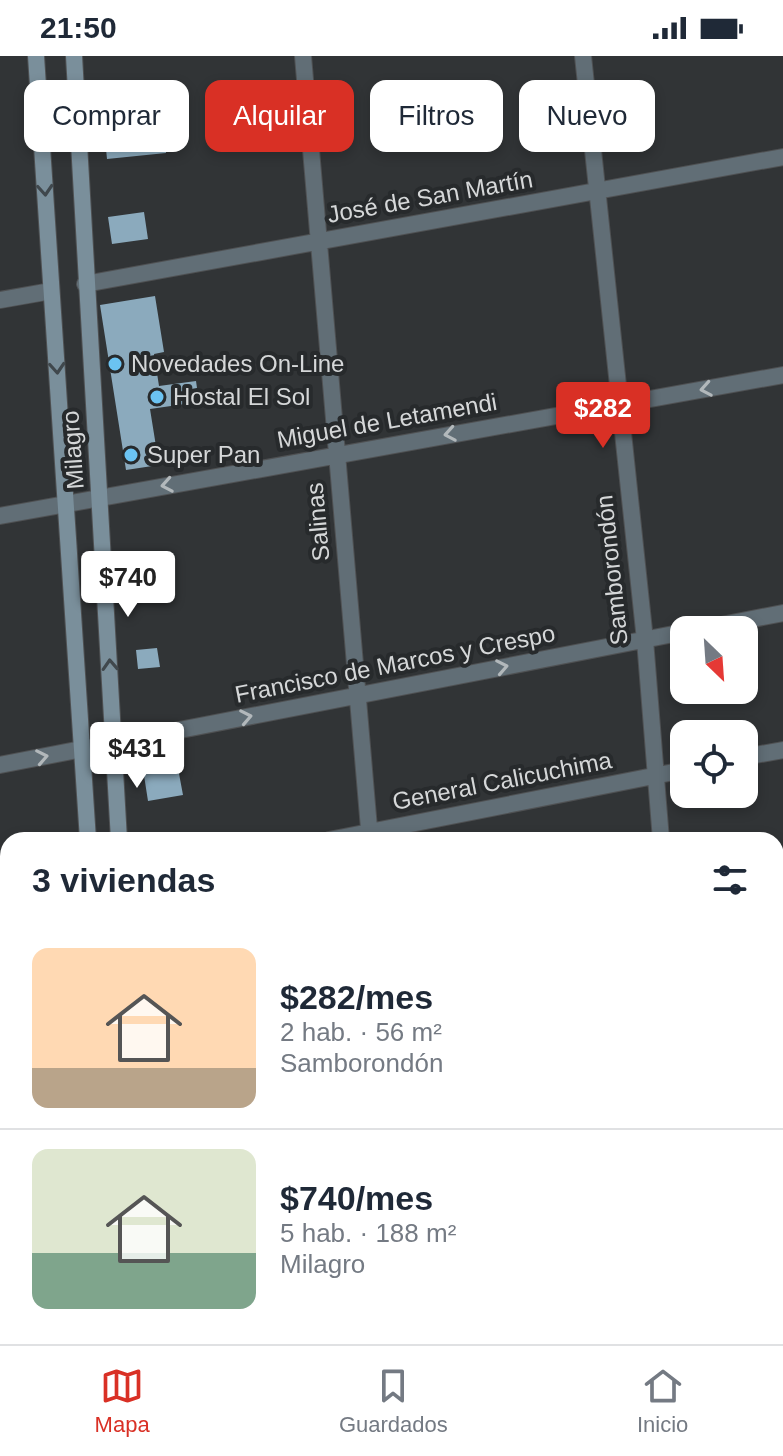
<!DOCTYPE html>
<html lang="es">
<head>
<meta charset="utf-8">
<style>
  :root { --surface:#fff; --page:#f2f2f3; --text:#1f2937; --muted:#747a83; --line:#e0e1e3; --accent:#d93025 }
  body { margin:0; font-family:Helvetica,sans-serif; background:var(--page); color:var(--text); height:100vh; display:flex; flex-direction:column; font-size:30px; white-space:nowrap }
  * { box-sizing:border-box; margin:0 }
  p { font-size:26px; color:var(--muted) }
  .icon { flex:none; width:44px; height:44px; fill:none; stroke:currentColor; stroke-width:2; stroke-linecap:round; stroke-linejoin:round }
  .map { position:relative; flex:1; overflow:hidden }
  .drawer { position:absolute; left:0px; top:776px; width:784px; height:512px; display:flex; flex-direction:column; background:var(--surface); border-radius:24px 24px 0 0; box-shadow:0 4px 12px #0003 }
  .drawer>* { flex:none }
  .hud { position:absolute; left:24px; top:24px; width:736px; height:72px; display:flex; gap:16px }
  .needle { width:52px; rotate:155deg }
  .buttons { position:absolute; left:670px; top:560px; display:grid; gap:16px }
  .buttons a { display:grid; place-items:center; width:88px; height:88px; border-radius:16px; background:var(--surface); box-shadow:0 4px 12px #0003; font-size:40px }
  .price { position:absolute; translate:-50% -68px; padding:0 18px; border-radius:8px; background:#fff; color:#222; font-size:26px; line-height:52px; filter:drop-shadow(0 2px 4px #0008) }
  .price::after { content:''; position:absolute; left:50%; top:48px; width:24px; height:18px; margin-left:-12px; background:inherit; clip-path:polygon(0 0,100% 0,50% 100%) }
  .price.on { background:var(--accent); color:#fff }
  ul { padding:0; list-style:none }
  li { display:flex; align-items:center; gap:24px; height:200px; padding:0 32px }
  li+li { border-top:2px solid var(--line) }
  li span { display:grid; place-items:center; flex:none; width:224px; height:160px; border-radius:16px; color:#555 }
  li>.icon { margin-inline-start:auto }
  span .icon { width:96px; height:96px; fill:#fffc; stroke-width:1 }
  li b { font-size:34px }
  h2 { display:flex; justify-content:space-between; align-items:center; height:96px; padding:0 32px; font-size:34px }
  .chip { padding:0 28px; border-radius:16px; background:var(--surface); box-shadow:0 4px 12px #0003; font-size:28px; line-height:72px }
  .chip.on { background:var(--accent); color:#fff }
  .status { display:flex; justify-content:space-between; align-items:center; height:56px; padding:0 40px; background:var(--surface); direction:ltr }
  .status svg { height:22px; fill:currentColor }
  .menu { display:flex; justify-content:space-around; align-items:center; height:112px; border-top:2px solid var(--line); background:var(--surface); font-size:22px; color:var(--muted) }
  .menu a { display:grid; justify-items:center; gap:4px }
  .menu .on { color:var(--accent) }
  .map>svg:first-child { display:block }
  .building { fill:#8baabd }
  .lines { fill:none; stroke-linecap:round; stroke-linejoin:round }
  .street-casing { stroke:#4f5153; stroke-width:18 }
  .secondary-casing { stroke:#4f5153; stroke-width:18 }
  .street { stroke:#616e76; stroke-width:16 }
  .secondary { stroke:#7a8f9b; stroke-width:16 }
  .oneway { stroke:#40484d }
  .oneway2 { stroke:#b2b8bb }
  .poi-dot { fill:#6bc3f2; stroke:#272a2c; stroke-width:3 }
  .labels { text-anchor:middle; stroke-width:8; stroke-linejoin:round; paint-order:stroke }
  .street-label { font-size:24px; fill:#d5d7d8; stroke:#272a2c }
  .poi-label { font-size:24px; fill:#d5d7d8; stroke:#272a2c; text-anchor:start }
</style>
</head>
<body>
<div class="status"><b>21:50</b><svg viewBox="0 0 49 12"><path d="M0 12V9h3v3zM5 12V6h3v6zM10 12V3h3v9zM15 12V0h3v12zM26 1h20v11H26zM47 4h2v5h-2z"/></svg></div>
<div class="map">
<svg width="783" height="1288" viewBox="0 0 783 1288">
  <rect width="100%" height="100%" fill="#313436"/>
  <path class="building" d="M164 76 166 97 107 103 105 83Z
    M144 156 148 183 112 188 108 161Z
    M155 240 164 296 154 298 159 330 196 325 199 346 150 353 159 409 126 414 100 249Z
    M157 592 160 611 138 613 136 594Z
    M177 707 183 739 148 745 143 713Z
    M8 1272 11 1288H0V1274Z
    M74 1280H98L99 1288H49L48 1284Z"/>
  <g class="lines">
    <defs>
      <path id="street" d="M303 0 370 784
        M583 0 645 584 661 784
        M85 228 783 101
        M0 244 51 235
        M0 460 783 319
        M696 574 783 557
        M744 701 783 694
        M0 709 684 576
        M329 784 684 714
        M0 847 8 846
        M776 971 783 969
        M0 1120 8 1118
        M412 1280V1288"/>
      <path id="secondary" d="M36 0 88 784
        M74 0 119 784
        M776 1267 783 1266
        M115 1280V1288
        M147 1280V1288
        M668 1288 710 1280"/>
    </defs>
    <use href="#street" class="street-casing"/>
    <use href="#secondary" class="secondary-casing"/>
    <use href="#street" class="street"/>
    <use href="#secondary" class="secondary"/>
  </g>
  <defs><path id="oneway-chevron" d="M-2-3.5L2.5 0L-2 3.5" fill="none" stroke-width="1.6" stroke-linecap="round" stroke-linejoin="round" transform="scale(2)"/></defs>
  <g class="oneway">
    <use href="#oneway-chevron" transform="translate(45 134) rotate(86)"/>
    <use href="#oneway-chevron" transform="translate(57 312) rotate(86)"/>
    <use href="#oneway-chevron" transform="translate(110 609) rotate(-93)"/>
  </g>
  <g class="oneway2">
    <use href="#oneway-chevron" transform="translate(706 333) rotate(170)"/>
    <use href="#oneway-chevron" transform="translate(450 378) rotate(170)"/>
    <use href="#oneway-chevron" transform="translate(167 429) rotate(170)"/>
    <use href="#oneway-chevron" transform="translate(502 611) rotate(-11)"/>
    <use href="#oneway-chevron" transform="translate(246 661) rotate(-11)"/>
    <use href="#oneway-chevron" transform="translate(42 701) rotate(-11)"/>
  </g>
  <g class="poi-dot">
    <circle cx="115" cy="308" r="8"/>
    <circle cx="157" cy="341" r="8"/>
    <circle cx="131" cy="399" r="8"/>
  </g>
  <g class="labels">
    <g class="street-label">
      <text transform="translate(430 141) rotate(-10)" y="8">José de San Martín</text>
      <text transform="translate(387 365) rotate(-10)" y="8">Miguel de Letamendi</text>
      <text transform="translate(73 394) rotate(-94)" y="8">Milagro</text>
      <text transform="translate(318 466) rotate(-95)" y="8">Salinas</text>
      <text transform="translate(612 514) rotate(-96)" y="8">Samborondón</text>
      <text transform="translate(395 608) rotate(-11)" y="8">Francisco de Marcos y Crespo</text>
      <text transform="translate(502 725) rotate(-11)" y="8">General Calicuchima</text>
    </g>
    <g class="poi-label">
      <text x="131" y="316">Novedades On-Line</text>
      <text x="173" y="349">Hostal El Sol</text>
      <text x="147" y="407">Super Pan</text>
    </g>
  </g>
</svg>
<div class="buttons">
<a><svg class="needle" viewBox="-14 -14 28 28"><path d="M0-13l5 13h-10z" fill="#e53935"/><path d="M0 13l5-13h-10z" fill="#747a83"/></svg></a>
<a><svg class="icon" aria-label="locate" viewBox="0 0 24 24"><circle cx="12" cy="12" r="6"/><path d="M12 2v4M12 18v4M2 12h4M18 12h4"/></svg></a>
</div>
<b class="price on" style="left:603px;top:394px">$282</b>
<b class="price" style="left:128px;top:563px">$740</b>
<b class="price" style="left:137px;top:734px">$431</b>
<div class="hud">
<a class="chip">Comprar</a>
<a class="chip on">Alquilar</a>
<a class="chip">Filtros</a>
<a class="chip">Nuevo</a>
</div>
<section class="drawer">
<h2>3 viviendas<svg class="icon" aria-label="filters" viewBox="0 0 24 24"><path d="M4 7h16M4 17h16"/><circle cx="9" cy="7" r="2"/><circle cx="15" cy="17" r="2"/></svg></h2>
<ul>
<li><span style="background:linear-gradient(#ffd9b3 75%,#b9a48a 0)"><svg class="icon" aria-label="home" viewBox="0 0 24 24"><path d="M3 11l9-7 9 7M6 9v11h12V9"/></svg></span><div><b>$282/mes</b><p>2 hab. · 56 m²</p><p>Samborondón</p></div></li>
<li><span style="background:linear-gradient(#dfe7d0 65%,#7fa58c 0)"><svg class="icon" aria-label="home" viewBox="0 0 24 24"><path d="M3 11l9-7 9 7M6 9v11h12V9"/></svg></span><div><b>$740/mes</b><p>5 hab. · 188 m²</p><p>Milagro</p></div></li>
</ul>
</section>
</div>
<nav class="menu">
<a class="on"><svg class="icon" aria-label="map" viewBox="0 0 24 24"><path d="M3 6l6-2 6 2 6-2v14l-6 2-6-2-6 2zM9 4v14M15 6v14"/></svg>Mapa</a>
<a><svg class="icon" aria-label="saved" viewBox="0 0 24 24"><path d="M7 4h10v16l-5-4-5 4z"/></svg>Guardados</a>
<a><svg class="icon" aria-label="home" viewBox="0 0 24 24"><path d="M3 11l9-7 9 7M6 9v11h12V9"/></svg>Inicio</a>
</nav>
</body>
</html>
